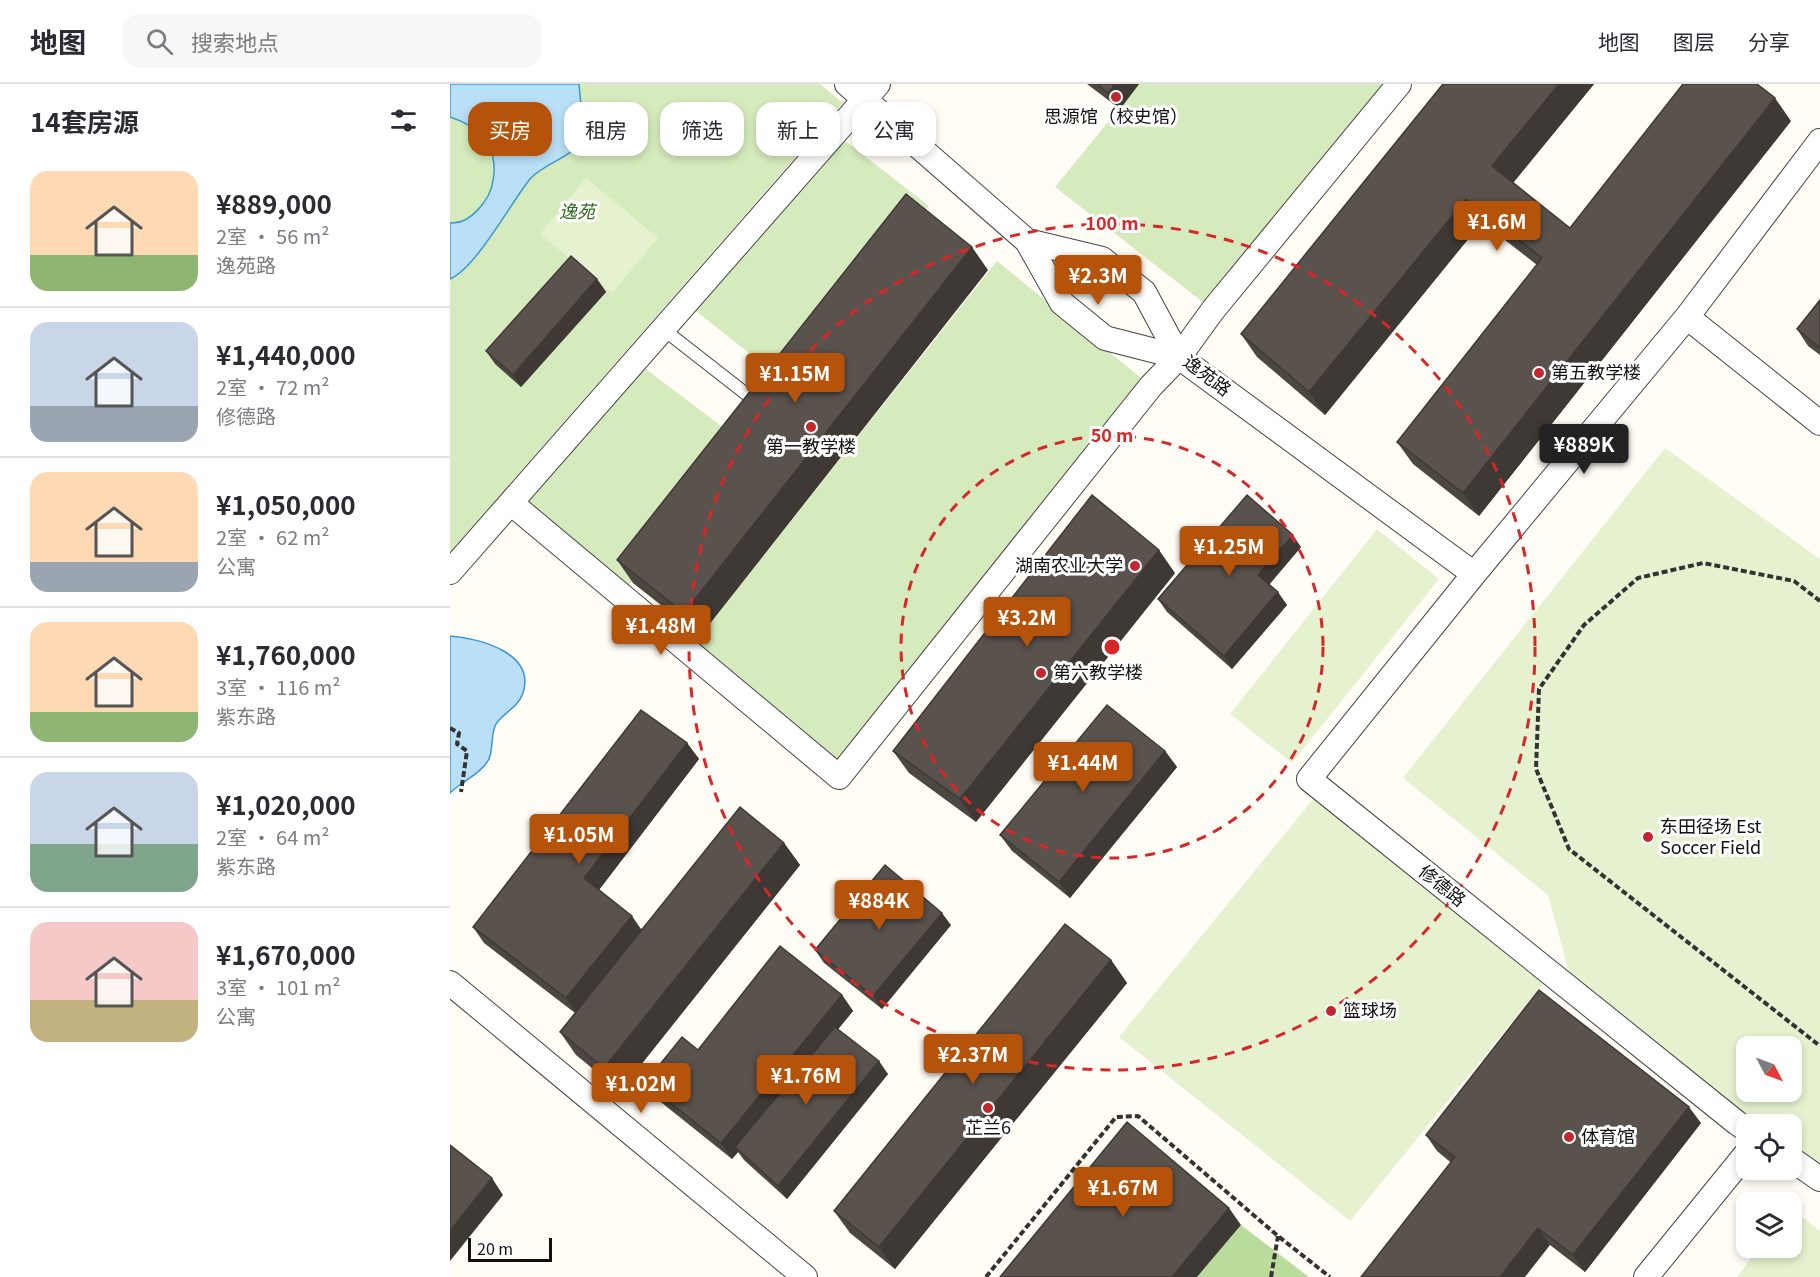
<!DOCTYPE html>
<html lang="zh">
<head>
<meta charset="utf-8">
<style>
  :root { --surface:#fff; --page:#f7f7f7; --text:#2b2b33; --muted:#7c7c81; --line:#e1e1e2; --accent:#b45309 }
  body { margin:0; font-family:Georgia,"Noto Sans SC",serif; background:var(--page); color:var(--text); height:100vh; display:flex; flex-direction:column; font-size:22px; white-space:nowrap }
  * { box-sizing:border-box; margin:0 }
  p { font-size:20px; color:var(--muted) }
  .icon { flex:none; width:33px; height:33px; fill:none; stroke:currentColor; stroke-width:2; stroke-linecap:round; stroke-linejoin:round }
  .map { position:relative; flex:1; overflow:hidden }
  .sheet { display:flex; flex-direction:column; background:var(--surface); width:450px }
  .sheet>* { flex:none }
  .guide { position:absolute; left:18px; top:18px; width:570px; height:54px; display:flex; gap:12px }
  .needle { width:39px; rotate:131deg }
  .buttons { position:absolute; left:1286px; top:952px; display:grid; gap:12px }
  .buttons a { display:grid; place-items:center; width:66px; height:66px; border-radius:12px; background:var(--surface); box-shadow:0 3px 9px #0003; font-size:30px }
  .scale { position:absolute; left:18px; bottom:15px; width:84px; box-sizing:border-box; padding-left:6px; border:3px solid #111; border-top:0; font-size:16px; line-height:21px; white-space:nowrap; color:#111; -webkit-text-stroke:4px #fff; paint-order:stroke }
  .price { position:absolute; translate:-50% -51px; padding:0 14px; border-radius:6px; background:var(--accent); color:#fff; font-size:20px; line-height:39px; filter:drop-shadow(0 2px 3px #0008) }
  .price::after { content:''; position:absolute; left:50%; top:36px; width:18px; height:14px; margin-left:-9px; background:inherit; clip-path:polygon(0 0,100% 0,50% 100%) }
  .price.active { background:#222; color:#fff }
  ul { padding:0; list-style:none }
  li { display:flex; align-items:center; gap:18px; height:150px; padding:0 30px }
  li+li { border-top:2px solid var(--line) }
  li span { display:grid; place-items:center; flex:none; width:168px; height:120px; border-radius:18px; color:#555 }
  li>.icon { margin-inline-start:auto }
  span .icon { width:72px; height:72px; fill:#fffc; stroke-width:1 }
  li b { font-size:26px }
  h2 { display:flex; justify-content:space-between; align-items:center; height:72px; padding:0 30px; font-size:26px }
  .chip { padding:0 21px; border-radius:18px; background:var(--surface); box-shadow:0 3px 9px #0003; font-size:21px; line-height:54px }
  .chip.active { background:var(--accent); color:#fff }
  header { display:flex; align-items:center; gap:36px; box-sizing:border-box; height:84px; padding:0 30px; background:var(--surface); border-bottom:2px solid var(--line) }
  header strong { font-size:28px }
  nav { display:flex; gap:33px; margin-inline-start:auto; font-size:21px }
  .search { width:420px; height:54px; background:var(--page); display:flex; align-items:center; gap:15px; box-sizing:border-box; padding:0 21px; border-radius:18px; color:var(--muted); font-size:22px }
  main { display:flex; flex:1; min-height:0 }
  .map>svg:first-child { display:block }
  .green { fill:#d5ebbd }
  .forest { fill:#b9dc9c }
  .pitch { fill:#e6f2cf; fill-rule:evenodd }
  .water { fill:#b9e0f7; stroke:#3f96cf; stroke-width:1.5 }
  .lines { fill:none; stroke-linecap:round; stroke-linejoin:round }
  .lane-casing { stroke:#444; stroke-width:14 }
  .street-casing { stroke:#444; stroke-width:26 }
  .path { stroke:#333; stroke-width:4; stroke-dasharray:6 3; stroke-linecap:butt }
  .lane { stroke:#fff; stroke-width:12 }
  .street { stroke:#fff; stroke-width:24 }
  .wall { fill:#4d4742 }
  .shaded-wall { fill:#3f3936 }
  .building { fill:#5a524d; stroke:#3f3936; stroke-width:1.5 }
  .ring { fill:none; stroke:#d62828; stroke-width:3; stroke-dasharray:10 8 }
  .poi-dot { fill:#c4262e; stroke:#fff; stroke-width:2 }
  .labels { text-anchor:middle; stroke-width:6; stroke-linejoin:round; paint-order:stroke }
  .poi-label { font-size:18px; fill:#111; stroke:#fff; text-anchor:start }
  .park-label { font-size:18px; font-style:italic; fill:#2f6b1f; stroke:#fff }
  .street-label { font-size:18px; fill:#111; stroke:#fff }
  .centre { fill:#d62828; stroke:#fff; stroke-width:3 }
  .ring-label { font-size:18px; text-anchor:middle; font-weight:bold; fill:#d62828; stroke:#fff; stroke-width:6; stroke-linejoin:round; paint-order:stroke }
</style>
</head>
<body>
<header>
<strong>地图</strong>
<div class="search"><svg class="icon" aria-label="search" viewBox="0 0 24 24"><circle cx="10" cy="10" r="6"/><path d="M15 15l6 6"/></svg>搜索地点</div>
<nav><a>地图</a><a>图层</a><a>分享</a></nav>
</header>
<main>
<section class="sheet">
<h2>14套房源<svg class="icon" aria-label="filters" viewBox="0 0 24 24"><path d="M4 7h16M4 17h16"/><circle cx="9" cy="7" r="2"/><circle cx="15" cy="17" r="2"/></svg></h2>
<ul>
<li><span style="background:linear-gradient(#ffd9b3 70%,#8fb573 0)"><svg class="icon" aria-label="home" viewBox="0 0 24 24"><path d="M3 11l9-7 9 7M6 9v11h12V9"/></svg></span><div><b>¥889,000</b><p>2室 · 56 m²</p><p>逸苑路</p></div></li>
<li><span style="background:linear-gradient(#c9d6e8 70%,#9aa5b1 0)"><svg class="icon" aria-label="home" viewBox="0 0 24 24"><path d="M3 11l9-7 9 7M6 9v11h12V9"/></svg></span><div><b>¥1,440,000</b><p>2室 · 72 m²</p><p>修德路</p></div></li>
<li><span style="background:linear-gradient(#ffd9b3 75%,#9aa5b1 0)"><svg class="icon" aria-label="home" viewBox="0 0 24 24"><path d="M3 11l9-7 9 7M6 9v11h12V9"/></svg></span><div><b>¥1,050,000</b><p>2室 · 62 m²</p><p>公寓</p></div></li>
<li><span style="background:linear-gradient(#ffd9b3 75%,#8fb573 0)"><svg class="icon" aria-label="home" viewBox="0 0 24 24"><path d="M3 11l9-7 9 7M6 9v11h12V9"/></svg></span><div><b>¥1,760,000</b><p>3室 · 116 m²</p><p>紫东路</p></div></li>
<li><span style="background:linear-gradient(#c9d6e8 60%,#7fa58c 0)"><svg class="icon" aria-label="home" viewBox="0 0 24 24"><path d="M3 11l9-7 9 7M6 9v11h12V9"/></svg></span><div><b>¥1,020,000</b><p>2室 · 64 m²</p><p>紫东路</p></div></li>
<li><span style="background:linear-gradient(#f6c9c9 65%,#c2b280 0)"><svg class="icon" aria-label="home" viewBox="0 0 24 24"><path d="M3 11l9-7 9 7M6 9v11h12V9"/></svg></span><div><b>¥1,670,000</b><p>3室 · 101 m²</p><p>公寓</p></div></li>
</ul>
</section>
<div class="map">
<svg width="1370" height="1193" viewBox="0 0 1370 1193">
  <rect width="100%" height="100%" fill="#fffdf5"/>
  <path class="green" d="M0 0H370L393 19 0 468Z
    M689 0H949L763 226 605 103Z
    M385 49 479 122 339 301 236 219Z
    M547 177 701 302 389 693 238 567Z
    M185 277 294 359 171 511 61 419Z"/>
  <path class="forest" d="M791 1141 859 1193H747Z"/>
  <path class="pitch" d="M136 94 208 154 162 209 90 150Z
    M1215 364 1370 475V1082L1341 1067V1041H1296L1125 910 1098 811 953 694ZM1296 963H1341V1008H1296Z
    M927 445 989 495 842 679 780 630Z
    M864 714 1093 900 900 1137 669 953Z
    M1341 1124 1370 1147V1193H1287L1309 1164H1341Z"/>
  <path class="water" d="M0 0H129C130 16 136 46 128 60 120 74 93 80 80 95 60 120 26 184 0 195V139C20 141 41 115 43 96 46 82 43 63 32 52 23 42 12 37 0 33Z
    M0 552C29 554 86 569 73 609 68 624 54 628 46 640 41 649 43 662 40 672 36 687 11 698 0 709Z"/>
  <g class="lines">
    <defs>
      <path id="lane" d="M213 245 309 320"/>
      <path id="street" d="M397 0 577 157 652 175 694 208 729 273 1024 490
        M577 157 612 219 655 254 729 273
        M1237 233 1370 339
        M61 419 389 693 701 302 729 273 763 226 949 0
        M0 488 428 0
        M0 899 355 1193
        M1296 1045 1287 1039 859 695 1024 490 1237 233 1370 57
        M1341 1075 1370 1095
        M1196 1193 1296 1070"/>
    </defs>
    <use href="#lane" class="lane-casing"/>
    <use href="#street" class="street-casing"/>
    <path class="path" d="M1370 517 1344 497 1253 479 1188 494 1134 541 1089 605 1086 685 1119 765 1370 962
      M0 644 9 649 7 660 17 667 11 708
      M536 1193 666 1033 688 1032 828 1152 880 1193
      M821 1193 828 1152"/>
    <use href="#lane" class="lane"/>
    <use href="#street" class="street"/>
  </g>
  <path class="wall" d="M637 0H689L670 25Z
    M993 0H1144L1063 99 1120 144 1341 37 1029 432 963 380 947 358 1087 181 1032 138 875 331 807 273 791 250Z
    M538 186 250 552 183 499 167 476Z
    M147 195 156 208 71 303 45 280 36 267Z
    M1370 216V271L1358 262 1347 245Z
    M851 463 819 501 837 521 782 585 717 528 708 515Z
    M725 489 526 738 459 689 443 667Z
    M237 659 249 675 149 806 191 845 334 759 350 781 170 1007 126 971 110 948 125 929 34 859 23 843Z
    M715 667 727 683 620 814 562 767 550 751Z
    M501 841 432 925 374 879 365 866Z
    M661 876 677 899 445 1185 400 1149 384 1127Z
    M392 911 403 927 388 945 438 990 337 1115 294 1076 288 1068 282 1075 207 1015 195 999 248 966Z
    M1251 1039 1135 1188 1100 1161 987 1067 976 1051Z"/>
  <path class="shaded-wall" d="M665 0H689L670 25 658 9Z
    M1109 0H1144L1058 105 1042 82Z
    M1325 14 1341 37 1029 432 1013 409Z
    M1016 115 1032 138 875 331 859 308Z
    M522 163 538 186 250 552 234 529Z
    M147 195 156 208 71 303 63 291Z
    M843 451 851 463 816 504 808 491Z
    M709 466 725 489 526 738 510 715Z
    M828 508 837 521 782 585 774 572Z
    M237 659 249 675 145 811 134 794Z
    M715 667 727 683 620 814 609 798Z
    M334 759 350 781 170 1007 154 984Z
    M492 829 501 841 432 925 423 912Z
    M182 832 193 848 127 930 116 914Z
    M661 876 677 899 445 1185 429 1163Z
    M392 911 403 927 289 1067 285 1063 288 1068 282 1075 271 1059Z
    M429 977 438 990 337 1115 328 1102Z
    M1239 1023 1251 1039 1135 1188 1123 1171Z
    M42 1094 53 1111 0 1177V1147Z
    M779 1124 791 1141 747 1193H722Z
    M1088 1144 1100 1161 1075 1193H1050Z"/>
  <path class="building" d="M647 0H665L658 9Z
    M993 0H1109L1042 82 1120 144 1233 0H1307L1325 14 1013 409 947 358 1092 174 1016 115 859 308 791 250Z
    M456 110 522 163 234 529 167 476Z
    M121 172 147 195 63 291 36 267Z
    M1370 216V264L1347 245Z
    M642 411 709 466 510 715 443 667Z
    M797 411 843 451 808 491 828 508 774 572 708 515Z
    M657 621 715 667 609 798 550 751Z
    M191 626 237 659 134 794 182 832 116 914 23 843Z
    M290 723 334 759 154 984 110 948Z
    M435 781 492 829 423 912 365 866Z
    M615 840 661 876 429 1163 384 1127Z
    M330 862 392 911 271 1059 195 999 232 953 248 966Z
    M1089 906 1239 1023 1123 1171 1088 1144 1050 1193H911L1005 1073 976 1051Z
    M385 943 429 977 328 1102 285 1063Z
    M677 1038 779 1124 722 1193H550Z
    M0 1061 42 1094 0 1147Z"/>
  <g class="ring">
    <circle cx="662" cy="563" r="211"/>
    <circle cx="662" cy="563" r="423"/>
  </g>
  <g class="poi-dot">
    <circle cx="666" cy="13" r="6"/>
    <circle cx="1089" cy="289" r="6"/>
    <circle cx="361" cy="343" r="6"/>
    <circle cx="685" cy="482" r="6"/>
    <circle cx="591" cy="589" r="6"/>
    <circle cx="1198" cy="753" r="6"/>
    <circle cx="881" cy="927" r="6"/>
    <circle cx="538" cy="1024" r="6"/>
    <circle cx="1119" cy="1053" r="6"/>
  </g>
  <g class="labels">
    <g class="poi-label">
      <text x="666" y="39" text-anchor="middle">思源馆（校史馆）</text>
      <text x="1101" y="295">第五教学楼</text>
      <text x="361" y="369" text-anchor="middle">第一教学楼</text>
      <text x="673" y="488" text-anchor="end">湖南农业大学</text>
      <text x="603" y="595">第六教学楼</text>
      <text x="1210" y="749">东田径场 Est<tspan x="1210" dy="21">Soccer Field</tspan></text>
      <text x="893" y="933">篮球场</text>
      <text x="538" y="1050" text-anchor="middle">芷兰6</text>
      <text x="1131" y="1059">体育馆</text>
    </g>
    <g class="park-label">
      <text x="127" y="134">逸苑</text>
    </g>
    <g class="street-label">
      <text transform="translate(757 292) rotate(37)" y="6">逸苑路</text>
      <text transform="translate(992 802) rotate(39)" y="6">修德路</text>
    </g>
  </g>
  <circle cx="662" cy="563" r="9" class="centre"/>
  <g class="ring-label">
    <text x="662" y="146">100 m</text>
    <text x="662" y="358">50 m</text>
  </g>
</svg>
<div class="buttons">
<a><svg class="needle" viewBox="-14 -14 28 28"><path d="M0-13l5 13h-10z" fill="#e53935"/><path d="M0 13l5-13h-10z" fill="#7c7c81"/></svg></a>
<a><svg class="icon" aria-label="locate" viewBox="0 0 24 24"><circle cx="12" cy="12" r="6"/><path d="M12 2v4M12 18v4M2 12h4M18 12h4"/></svg></a>
<a><svg class="icon" aria-label="layers" viewBox="0 0 24 24"><path d="M12 4l9 5-9 5-9-5zM3 14l9 5 9-5"/></svg></a>
</div>
<div class="scale">20 m</div>
<b class="price" style="left:1047px;top:168px">¥1.6M</b>
<b class="price" style="left:648px;top:222px">¥2.3M</b>
<b class="price" style="left:345px;top:320px">¥1.15M</b>
<b class="price active" style="left:1134px;top:391px">¥889K</b>
<b class="price" style="left:779px;top:493px">¥1.25M</b>
<b class="price" style="left:577px;top:564px">¥3.2M</b>
<b class="price" style="left:211px;top:572px">¥1.48M</b>
<b class="price" style="left:633px;top:709px">¥1.44M</b>
<b class="price" style="left:129px;top:781px">¥1.05M</b>
<b class="price" style="left:429px;top:847px">¥884K</b>
<b class="price" style="left:523px;top:1001px">¥2.37M</b>
<b class="price" style="left:356px;top:1022px">¥1.76M</b>
<b class="price" style="left:191px;top:1030px">¥1.02M</b>
<b class="price" style="left:673px;top:1134px">¥1.67M</b>
<div class="guide">
<a class="chip active">买房</a>
<a class="chip">租房</a>
<a class="chip">筛选</a>
<a class="chip">新上</a>
<a class="chip">公寓</a>
</div>
</div>
</main>
</body>
</html>
